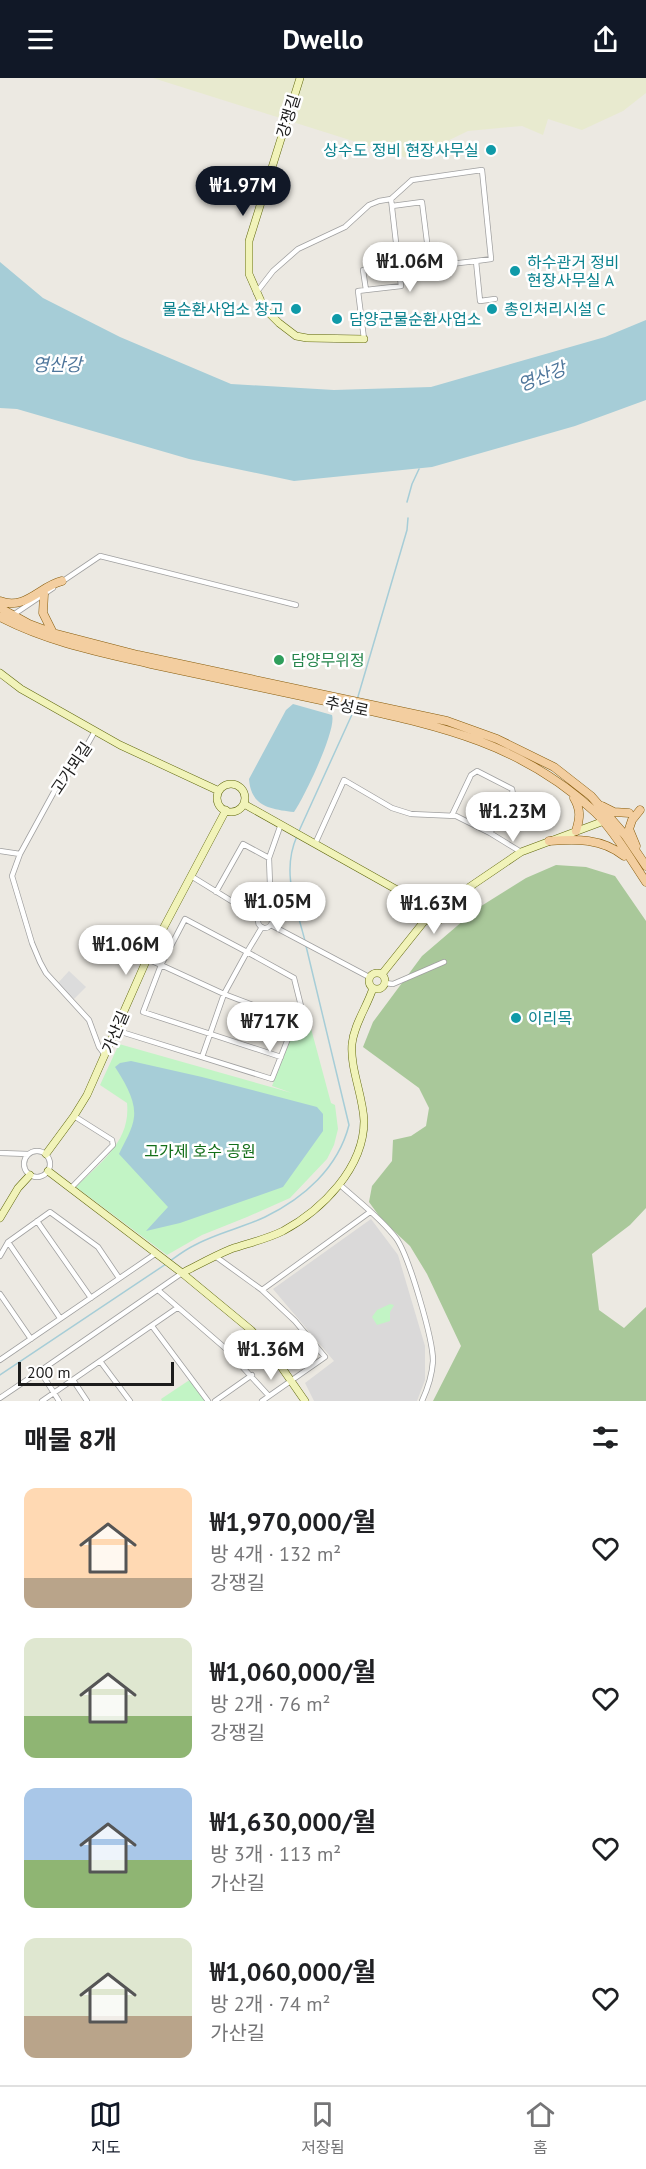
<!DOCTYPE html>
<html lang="ko">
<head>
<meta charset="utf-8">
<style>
  :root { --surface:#fff; --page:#f2f2f2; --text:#202124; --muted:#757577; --line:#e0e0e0; --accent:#111827 }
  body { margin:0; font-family:"PT Sans","Noto Sans KR",sans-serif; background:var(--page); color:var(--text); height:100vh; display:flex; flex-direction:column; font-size:22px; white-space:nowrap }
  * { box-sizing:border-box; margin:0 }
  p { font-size:20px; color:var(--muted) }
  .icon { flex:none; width:33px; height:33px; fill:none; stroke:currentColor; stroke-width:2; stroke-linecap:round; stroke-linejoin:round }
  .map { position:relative; height:1323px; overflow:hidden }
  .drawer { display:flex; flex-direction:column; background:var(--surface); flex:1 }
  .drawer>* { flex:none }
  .scale { position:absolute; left:18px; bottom:15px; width:156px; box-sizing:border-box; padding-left:6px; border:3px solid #1c1c1c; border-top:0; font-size:16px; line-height:21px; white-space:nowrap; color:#1c1c1c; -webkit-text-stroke:4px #fff; paint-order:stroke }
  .price { position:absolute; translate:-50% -51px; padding:0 14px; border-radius:21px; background:#fff; color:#222; font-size:20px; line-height:39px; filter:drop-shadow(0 2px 3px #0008) }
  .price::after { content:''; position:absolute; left:50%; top:36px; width:18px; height:14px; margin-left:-9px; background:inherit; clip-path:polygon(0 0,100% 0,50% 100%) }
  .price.current { background:var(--accent); color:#fff }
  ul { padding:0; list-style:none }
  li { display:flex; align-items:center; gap:18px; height:150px; padding:0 24px }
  li span { display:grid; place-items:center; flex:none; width:168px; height:120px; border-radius:12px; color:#555 }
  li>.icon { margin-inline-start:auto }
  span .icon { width:72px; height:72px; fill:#fffc; stroke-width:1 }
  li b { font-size:26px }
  h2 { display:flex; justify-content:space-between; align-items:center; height:72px; padding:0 24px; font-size:26px }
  header { display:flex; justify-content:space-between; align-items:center; height:78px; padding:0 24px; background:var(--accent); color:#fff; font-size:27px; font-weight:600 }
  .tab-bar { display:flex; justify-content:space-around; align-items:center; height:84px; border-top:2px solid var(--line); background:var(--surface); font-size:16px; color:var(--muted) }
  .tab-bar a { display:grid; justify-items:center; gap:3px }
  .tab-bar .current { color:var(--accent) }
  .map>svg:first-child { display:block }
  .residential { fill:#dad9d9 }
  .farmland { fill:#e8eacf }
  .forest { fill:#a9c89a }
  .park { fill:#c2f4c5 }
  .parking { fill:#dcdcdc }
  .water { fill:#a6cdd7 }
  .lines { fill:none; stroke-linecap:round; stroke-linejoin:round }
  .stream { stroke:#a6cdd7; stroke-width:1.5 }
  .street-casing { stroke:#a0a0a0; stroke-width:6 }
  .secondary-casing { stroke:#60680e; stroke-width:8 }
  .primary-casing { stroke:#875c0c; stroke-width:9 }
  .street { stroke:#fff; stroke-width:4.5 }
  .secondary { stroke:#f1f3b9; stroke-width:7 }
  .primary { stroke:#f3cea0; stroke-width:8 }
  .culture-dot { fill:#0f9aa8; stroke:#fff; stroke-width:2 }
  .leisure-dot { fill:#2e9e5b; stroke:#fff; stroke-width:2 }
  .labels { text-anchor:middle; stroke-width:5; stroke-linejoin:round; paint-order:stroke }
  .street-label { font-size:16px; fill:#1c1c1c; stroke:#fff }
  .culture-label { font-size:16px; fill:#0d838f; stroke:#fff; text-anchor:start }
  .leisure-label { font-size:16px; fill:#27864d; stroke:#fff; text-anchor:start }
  .park-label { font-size:16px; fill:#146f1a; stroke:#fff }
  .water-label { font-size:18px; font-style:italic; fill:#4e769b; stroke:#fff }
</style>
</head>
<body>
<header><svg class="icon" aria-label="menu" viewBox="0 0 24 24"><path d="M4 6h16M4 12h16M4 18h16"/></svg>Dwello<svg class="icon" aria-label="share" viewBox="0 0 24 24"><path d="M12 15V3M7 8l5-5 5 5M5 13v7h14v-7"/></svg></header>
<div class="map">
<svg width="646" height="1323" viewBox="0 0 646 1323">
  <rect width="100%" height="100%" fill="#ece9e2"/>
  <path class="residential" d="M371 1141 398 1177 425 1268V1302L417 1323H314L305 1305 334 1283 273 1211Z"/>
  <path class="farmland" d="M153 0H646V15L623 33 582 52 548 41 543 57 522 48 468 53 410 81Z"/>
  <path class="forest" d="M556 787 586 789 615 798 646 843V1130L630 1147 592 1176 599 1232 624 1250 646 1229V1323H433L461 1268 427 1196 410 1168 382 1142 369 1124 372 1108 392 1083 393 1062 411 1058 426 1048 429 1030 419 1010 363 969 373 944 422 878 478 830 526 800Z"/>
  <path class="park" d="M305 928 331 1025 335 1027 338 1051 334 1067 327 1081 290 1120 247 1139 202 1157 167 1177 76 1109C101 1084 131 1063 127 1025L100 1007 119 966 292 1015 272 1008 303 929Z
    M390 1226 394 1227 390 1234V1243L377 1247 372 1239 377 1232Z
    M191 1301 205 1323H162L161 1321Z"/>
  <path class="parking" d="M69 893 86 909 74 921 57 906Z"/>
  <path class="water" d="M0 184 43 220 120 259 231 306 334 312 431 309 605 259 646 242V322L575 348 432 389 294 403 189 381 17 331 0 330Z
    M293 626 332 637C337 651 304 720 294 734 271 731 251 729 249 701L286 632Z
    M131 983 202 999 317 1029 323 1036V1053L283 1109 180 1145 146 1153 168 1129 119 1076C124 1065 133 1051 134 1039 136 1022 124 1003 115 989L120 985Z"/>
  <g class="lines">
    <path class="stream" d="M407 424 412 406 419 391
      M357 622 407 452 408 440
      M299 753 354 632
      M297 758C281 794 296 827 305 863
      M170 1183C177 1178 185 1172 193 1168 216 1155 242 1150 265 1139 304 1120 338 1090 349 1047L306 868
      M0 1297 166 1186"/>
    <defs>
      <path id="street" d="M392 128 422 124 430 188
        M369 184 370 191 363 192 366 212 401 208 391 121
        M400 192 476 183 480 223 495 221
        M256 215 273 193 298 171 345 149 369 127 379 123 391 121 412 102 482 92 491 181 476 183
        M364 261 358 213 366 212
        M60 505 100 478 296 527
        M13 537 53 510
        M452 737 471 697 477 693 512 711 513 716 490 755
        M315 766 344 702 392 730 411 736 456 738 490 755 521 774
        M0 773 20 776 55 712 76 687 95 653
        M20 776 12 798 32 865 40 884 46 895 89 942 99 969 105 977
        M191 798 259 840
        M216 814 243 766 269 780
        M258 843a7 7 0 1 1 14 0a7 7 0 1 1-14 0Z
        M268 837 273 824 270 807 269 780 281 746
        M271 847 369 899
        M147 881 161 887 143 934 281 979
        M385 905 393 906 444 884
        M115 952 272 1001 301 928 294 900 247 874 262 849
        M202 979 224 916 247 874 185 841 161 887 224 916 295 943
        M24 1086a13 13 0 1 1 26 0a13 13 0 1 1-26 0Z
        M0 1075 28 1076
        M339 1106C358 1123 381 1140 396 1160 409 1178 433 1261 433 1283 432 1298 428 1310 422 1323
        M71 1110 113 1067 112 1062 74 1038
        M37 1143 91 1220
        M0 1178 8 1164
        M215 1178 262 1212 370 1134
        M158 1212 225 1270 269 1318
        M262 1212 295 1243 325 1279 262 1323
        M0 1216 31 1261
        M60 1240 8 1164 50 1134 98 1169 119 1200
        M152 1248 208 1323
        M0 1282 155 1176
        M100 1283 130 1323
        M73 1302 87 1323
        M0 1320 40 1293
        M42 1323 177 1230
        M59 1323 40 1293 182 1195
        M215 1323 252 1297"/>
      <path id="secondary" d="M300 0 249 163V196L264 230 279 245 296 258 307 260 364 261
        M0 595 21 611 120 667 219 713
        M217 720a14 14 0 1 1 28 0a14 14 0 1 1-28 0Z
        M244 726 424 827
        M422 833a11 11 0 1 1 22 0a11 11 0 1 1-22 0Z
        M443 827 521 774 604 743
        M369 903a8 8 0 1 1 16 0a8 8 0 1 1-16 0Z
        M382 896 426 841
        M46 1076 74 1038 87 1017 147 881 226 732
        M48 1093 182 1195C198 1187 214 1178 231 1171 249 1165 267 1161 283 1153 322 1132 364 1090 364 1043 363 1017 350 991 352 966 354 946 367 929 373 910
        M0 1140 18 1110 30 1097
        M182 1195 251 1252 273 1277 305 1323"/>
      <path id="primary" d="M44 516 43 535 53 555
        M0 523C25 533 40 508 62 503
        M0 530 29 546 53 555 138 577 447 643 497 661 554 689 591 718 625 757 646 788
        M0 539C48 564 99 574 151 586 211 599 270 611 330 624 429 646 517 661 595 734 613 751 632 783 646 804
        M574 720C581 732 580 740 576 753
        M602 728 614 734 629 735
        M549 763C576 761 602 760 624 778
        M636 768 629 751 632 742 640 732"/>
    </defs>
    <use href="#street" class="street-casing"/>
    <use href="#secondary" class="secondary-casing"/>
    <use href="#primary" class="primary-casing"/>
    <use href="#street" class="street"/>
    <use href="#secondary" class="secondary"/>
    <use href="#primary" class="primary"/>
  </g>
  <g class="culture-dot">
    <circle cx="491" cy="72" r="6"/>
    <circle cx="515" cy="193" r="6"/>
    <circle cx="296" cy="231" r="6"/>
    <circle cx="492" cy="231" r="6"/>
    <circle cx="337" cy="241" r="6"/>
    <circle cx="516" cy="940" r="6"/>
  </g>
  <circle class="leisure-dot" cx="279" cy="582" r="6"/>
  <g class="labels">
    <g class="street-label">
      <text transform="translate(288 38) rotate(-73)" y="6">강쟁길</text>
      <text transform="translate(347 628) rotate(12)" y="6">추성로</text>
      <text transform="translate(71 690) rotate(-56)" y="6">고가뫼길</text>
      <text transform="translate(115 954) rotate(-67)" y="6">가산길</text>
    </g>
    <g class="culture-label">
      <text x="479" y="78" text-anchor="end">상수도 정비 현장사무실</text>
      <text x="527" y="190">하수관거 정비<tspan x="527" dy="18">현장사무실 A</tspan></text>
      <text x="284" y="237" text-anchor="end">물순환사업소 창고</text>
      <text x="504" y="237">총인처리시설 C</text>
      <text x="349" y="247">담양군물순환사업소</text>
      <text x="528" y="946">이리목</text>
    </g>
    <g class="leisure-label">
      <text x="291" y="588">담양무위정</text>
    </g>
    <g class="park-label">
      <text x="200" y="1079">고가제 호수 공원</text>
    </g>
    <g class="water-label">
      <text x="57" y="293">영산강</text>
      <text transform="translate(542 299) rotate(-22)" y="6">영산강</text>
    </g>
  </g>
</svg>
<div class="scale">200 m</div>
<b class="price current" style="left:243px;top:139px">₩1.97M</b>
<b class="price" style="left:410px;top:215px">₩1.06M</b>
<b class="price" style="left:513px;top:765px">₩1.23M</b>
<b class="price" style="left:278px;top:855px">₩1.05M</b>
<b class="price" style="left:434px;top:857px">₩1.63M</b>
<b class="price" style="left:126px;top:898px">₩1.06M</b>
<b class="price" style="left:270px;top:975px">₩717K</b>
<b class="price" style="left:271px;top:1303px">₩1.36M</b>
</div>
<section class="drawer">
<h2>매물 8개<svg class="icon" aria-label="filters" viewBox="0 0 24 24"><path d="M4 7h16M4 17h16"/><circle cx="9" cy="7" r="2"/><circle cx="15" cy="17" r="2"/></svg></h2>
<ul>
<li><span style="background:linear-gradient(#ffd9b3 75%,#b9a48a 0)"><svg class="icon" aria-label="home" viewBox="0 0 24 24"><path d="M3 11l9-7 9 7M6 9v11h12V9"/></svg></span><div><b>₩1,970,000/월</b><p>방 4개 · 132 m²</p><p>강쟁길</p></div><svg class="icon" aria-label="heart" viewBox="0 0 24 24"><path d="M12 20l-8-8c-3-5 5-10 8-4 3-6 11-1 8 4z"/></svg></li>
<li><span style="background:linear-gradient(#dfe7d0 65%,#8fb573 0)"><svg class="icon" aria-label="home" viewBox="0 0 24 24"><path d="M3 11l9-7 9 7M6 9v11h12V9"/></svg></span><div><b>₩1,060,000/월</b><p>방 2개 · 76 m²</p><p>강쟁길</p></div><svg class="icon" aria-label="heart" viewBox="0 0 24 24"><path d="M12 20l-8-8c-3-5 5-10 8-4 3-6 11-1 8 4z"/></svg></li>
<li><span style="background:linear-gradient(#a9c7e8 60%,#8fb573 0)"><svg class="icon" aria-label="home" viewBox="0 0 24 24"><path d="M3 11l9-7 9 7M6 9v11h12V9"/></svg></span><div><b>₩1,630,000/월</b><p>방 3개 · 113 m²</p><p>가산길</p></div><svg class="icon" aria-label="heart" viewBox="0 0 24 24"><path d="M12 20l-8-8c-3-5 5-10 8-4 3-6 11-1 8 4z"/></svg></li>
<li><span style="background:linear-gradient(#dfe7d0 65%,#b9a48a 0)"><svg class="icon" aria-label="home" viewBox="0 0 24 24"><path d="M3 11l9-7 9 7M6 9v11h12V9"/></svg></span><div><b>₩1,060,000/월</b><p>방 2개 · 74 m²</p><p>가산길</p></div><svg class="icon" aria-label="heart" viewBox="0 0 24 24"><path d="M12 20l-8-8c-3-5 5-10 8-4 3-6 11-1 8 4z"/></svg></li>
</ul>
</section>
<nav class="tab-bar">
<a class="current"><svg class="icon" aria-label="map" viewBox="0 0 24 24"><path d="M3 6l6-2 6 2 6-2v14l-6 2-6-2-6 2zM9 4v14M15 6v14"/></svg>지도</a>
<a><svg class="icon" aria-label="saved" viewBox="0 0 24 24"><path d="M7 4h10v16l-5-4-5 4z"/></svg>저장됨</a>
<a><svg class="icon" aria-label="home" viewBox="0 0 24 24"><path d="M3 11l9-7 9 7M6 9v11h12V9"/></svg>홈</a>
</nav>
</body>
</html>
